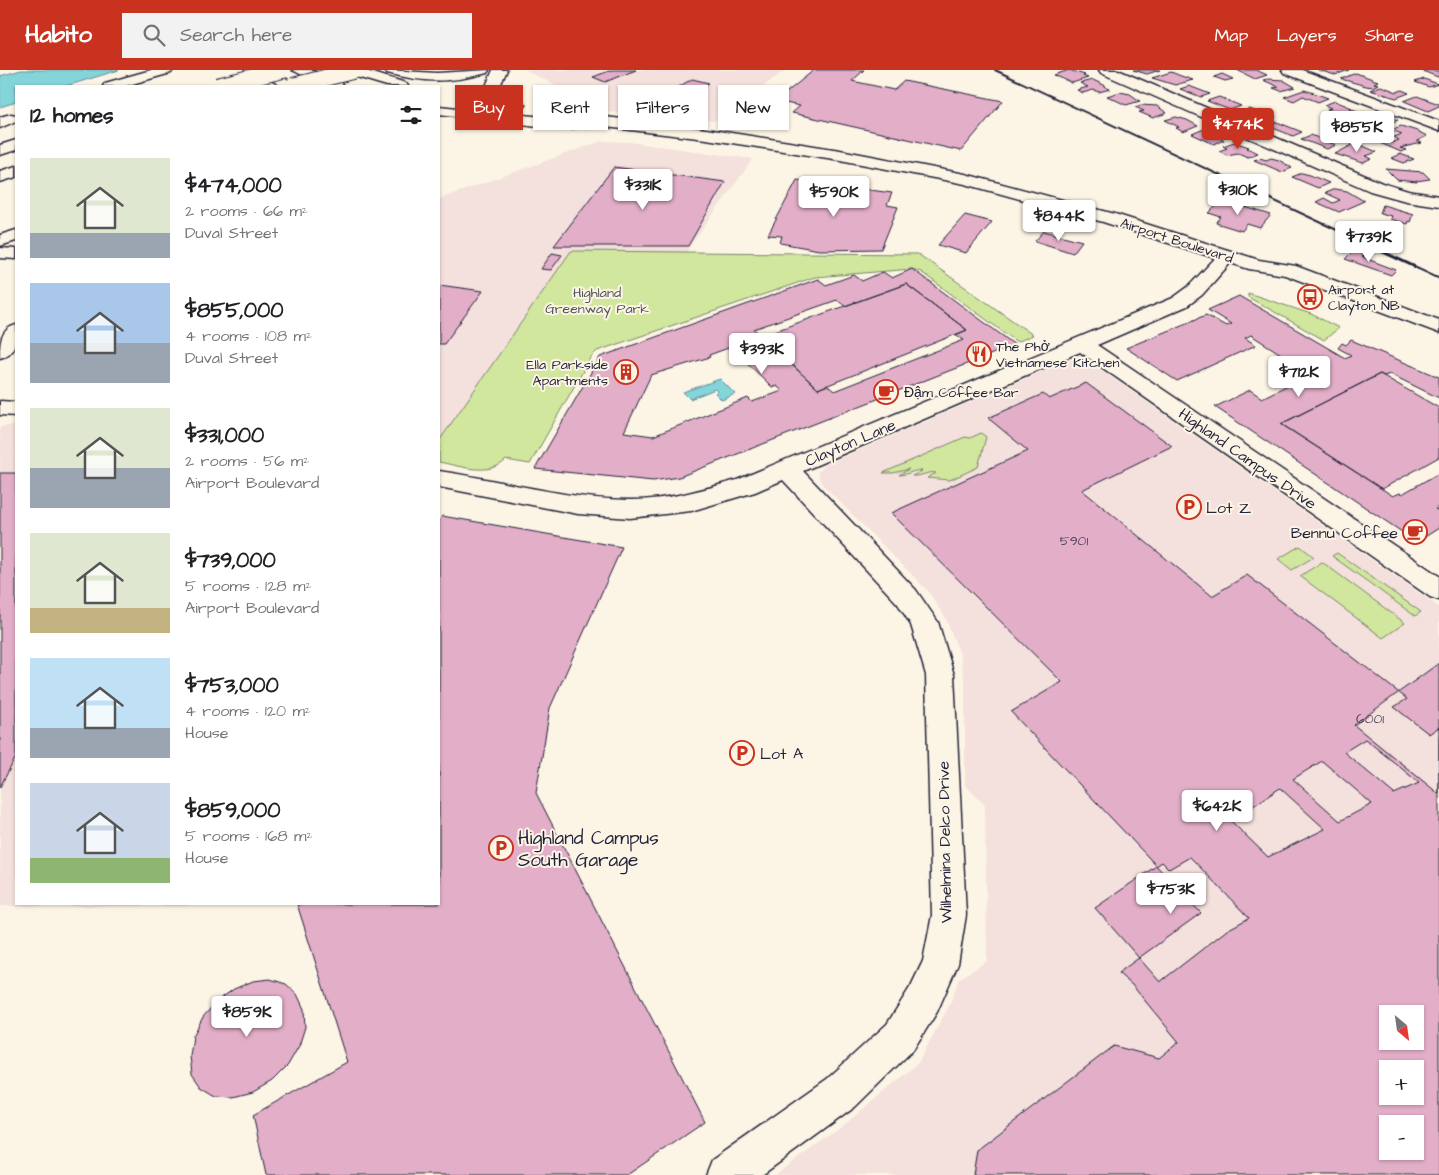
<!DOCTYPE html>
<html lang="en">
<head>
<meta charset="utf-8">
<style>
  :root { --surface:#fff; --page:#f2f2f2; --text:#202124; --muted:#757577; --accent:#c8321e }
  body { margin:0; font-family:"Architects Daughter",sans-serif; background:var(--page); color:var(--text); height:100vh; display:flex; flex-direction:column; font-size:19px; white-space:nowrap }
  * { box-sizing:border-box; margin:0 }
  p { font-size:16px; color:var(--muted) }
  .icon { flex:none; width:28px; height:28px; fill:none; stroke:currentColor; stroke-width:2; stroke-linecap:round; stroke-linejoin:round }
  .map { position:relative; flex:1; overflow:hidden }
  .panel { position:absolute; left:15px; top:15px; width:425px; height:820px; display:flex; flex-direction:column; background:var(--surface); border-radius:0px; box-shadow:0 1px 4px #0004 }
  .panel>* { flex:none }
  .banner { position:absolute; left:455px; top:15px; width:475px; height:45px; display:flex; gap:10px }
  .needle { width:32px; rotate:151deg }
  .tools { position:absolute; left:1379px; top:935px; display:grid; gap:10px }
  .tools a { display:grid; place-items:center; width:45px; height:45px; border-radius:0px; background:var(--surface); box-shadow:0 1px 4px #0004; font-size:25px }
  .price { position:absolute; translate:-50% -42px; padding:0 11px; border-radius:5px; background:#fff; color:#222; font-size:16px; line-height:32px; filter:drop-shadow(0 1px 2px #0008) }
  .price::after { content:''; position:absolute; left:50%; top:30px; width:15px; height:11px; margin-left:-8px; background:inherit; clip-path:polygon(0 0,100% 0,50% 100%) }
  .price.current { background:var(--accent); color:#fff }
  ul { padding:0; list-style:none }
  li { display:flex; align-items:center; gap:15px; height:125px; padding:0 15px }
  li span { display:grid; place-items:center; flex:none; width:140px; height:100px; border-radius:0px; color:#555 }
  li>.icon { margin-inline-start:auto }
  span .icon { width:60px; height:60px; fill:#fffc; stroke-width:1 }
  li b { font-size:21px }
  h2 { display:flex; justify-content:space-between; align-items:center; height:60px; padding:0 15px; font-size:21px }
  .chip { padding:0 18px; border-radius:0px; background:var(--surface); box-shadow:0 1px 4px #0004; font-size:18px; line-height:45px }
  .chip.current { background:var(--accent); color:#fff }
  header { display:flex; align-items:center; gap:30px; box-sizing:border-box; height:70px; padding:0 25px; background:var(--accent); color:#fff }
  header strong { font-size:24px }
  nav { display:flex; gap:28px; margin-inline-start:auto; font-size:18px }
  .search { width:350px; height:45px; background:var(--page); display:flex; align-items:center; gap:12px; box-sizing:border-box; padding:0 18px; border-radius:0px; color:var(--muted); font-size:19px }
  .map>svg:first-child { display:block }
  .built { fill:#f4e0dc; fill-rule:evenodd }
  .green { fill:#d0e79d; stroke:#79846c }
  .water { fill:#84d5da; stroke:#5d8d9a }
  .building { fill:#e2aec8; stroke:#22223b; fill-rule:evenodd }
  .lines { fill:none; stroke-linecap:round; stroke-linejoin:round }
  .minor-casing { stroke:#22223b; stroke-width:3 }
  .tertiary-casing { stroke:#22223b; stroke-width:3 }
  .secondary-casing { stroke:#22223b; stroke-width:3 }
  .primary-casing { stroke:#22223b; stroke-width:3 }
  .motorway-casing { stroke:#22223b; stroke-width:3 }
  .minor { fill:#fcf5e5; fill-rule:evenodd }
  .tertiary { fill:#fcf5e5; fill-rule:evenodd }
  .secondary { fill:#fcf5e5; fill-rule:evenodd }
  .primary { fill:#fcf5e5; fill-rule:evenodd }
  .motorway { fill:#fcf5e5; fill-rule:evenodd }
  .rail-far1 { stroke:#22223b; stroke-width:2 }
  .rail { stroke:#22223b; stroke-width:3 }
  .motorway-bridge-casing { stroke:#22223b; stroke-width:18; stroke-linecap:butt }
  .motorway-bridge { stroke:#fcf5e5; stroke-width:16 }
  .labels { text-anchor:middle; stroke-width:4; stroke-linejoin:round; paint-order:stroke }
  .far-street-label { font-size:14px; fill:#22223b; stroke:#fcf5e5 }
  .far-poi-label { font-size:14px; fill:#22223b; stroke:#fcf5e5; text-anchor:start }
  .far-park-label { font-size:14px; fill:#4e5354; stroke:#fcf5e5 }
  .number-label { font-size:14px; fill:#52455e }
  .street-label { font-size:16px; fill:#22223b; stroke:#fcf5e5 }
  .poi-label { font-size:16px; fill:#22223b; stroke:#fcf5e5; text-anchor:start }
  .near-poi-label { font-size:19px; fill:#22223b; stroke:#fcf5e5; text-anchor:start }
</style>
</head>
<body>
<header>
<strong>Habito</strong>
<div class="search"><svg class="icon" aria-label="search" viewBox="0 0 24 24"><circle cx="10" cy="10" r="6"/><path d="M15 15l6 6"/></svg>Search here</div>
<nav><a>Map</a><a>Layers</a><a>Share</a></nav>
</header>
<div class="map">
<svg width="1439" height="1105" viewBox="0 0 1439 1105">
  <rect width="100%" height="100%" fill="#fcf5e5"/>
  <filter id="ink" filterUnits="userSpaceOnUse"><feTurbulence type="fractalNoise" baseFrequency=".02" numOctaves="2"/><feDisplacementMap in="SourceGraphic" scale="10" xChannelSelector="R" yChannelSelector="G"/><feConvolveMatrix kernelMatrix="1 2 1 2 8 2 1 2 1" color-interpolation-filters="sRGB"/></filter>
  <g filter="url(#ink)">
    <path class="built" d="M525 0H786L714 51 607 41Z
      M602 71 629 72 753 89 686 182H571L439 371V129Z
      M1078 289 1098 298 1439 537V1105H775L843 1056 918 993 950 934 959 909 987 891 985 735 965 715V613L960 584 945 547 928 521 824 416 820 411 818 402 827 394 1068 290ZM1388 944H1415V971H1388ZM1388 999H1415V1026H1388ZM1388 1054H1415V1081H1388Z
      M14 355 16 356V834H188L187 836H0V357Z"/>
    <path class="green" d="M571 181 918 184 1033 265 1017 272 921 202 912 199 815 207 597 281 591 287 530 394 506 390C489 407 460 396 439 392V371Z
      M1248 223 1311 244 1339 258 1324 270 1248 227Z
      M981 363 986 367 978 397 950 410 927 408 936 403C928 401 921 407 912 406L922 401C914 399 908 405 899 405L909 399 893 403H883L965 367 970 368Z
      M1300 476 1314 487 1292 500 1278 489Z
      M1337 483 1421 542 1415 546 1332 486Z
      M1322 492 1405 553 1383 568 1300 506Z"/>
    <path class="water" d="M21 0H119L66 16H16V32L0 37V6Z
      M720 309 735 324 722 330 715 323 717 321 715 319 690 329 683 322Z"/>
    <path class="building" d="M612 0H636L605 12 593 7Z
      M814 0H864L852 11 894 20 904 11 1003 31 961 81 792 43 800 36 776 31Z
      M1069 0 1085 5 1083 6 1088 8 1072 13 1054 5Z
      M1133 0H1160L1147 4Z
      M1237 0H1256L1267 5 1255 9Z
      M1318 0H1349L1335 5Z
      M1420 0 1439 1V8L1438 7Z
      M1171 2 1181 6 1193 10 1175 15 1152 8Z
      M1356 3 1378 11 1374 13 1378 14 1373 17 1366 16 1341 9Z
      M1222 4 1233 9 1225 11 1214 7Z
      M692 9 709 13 688 27 670 22Z
      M1268 9 1283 10 1295 17 1281 21 1273 18 1279 17 1263 10Z
      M1424 9 1438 14 1429 17 1415 12Z
      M1093 10 1106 16 1105 17 1110 19 1099 22 1093 20 1083 23 1077 20 1088 17 1080 13Z
      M1189 16 1210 24 1201 27 1180 19Z
      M1381 16 1397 22 1402 20 1409 23 1396 28 1370 20Z
      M1304 20 1311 22 1328 28 1318 32 1303 26 1294 31 1284 27Z
      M1120 22 1130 24 1140 31 1126 35 1107 26Z
      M1417 26 1439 34V36L1428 41 1404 31Z
      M1219 27 1241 36 1230 40 1207 31Z
      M1335 31 1352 38H1350L1357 41 1343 46 1327 39 1331 38 1324 35Z
      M1141 35 1157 36 1167 43 1153 48 1139 42 1144 41 1135 37Z
      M1250 39 1257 42 1261 41 1276 47 1262 52 1237 44Z
      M1367 43 1384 50 1390 47 1398 50 1380 57 1364 52 1368 51 1357 47Z
      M1176 47 1187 50 1198 56 1183 62 1176 58 1179 57 1165 50Z
      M1277 52 1302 62 1293 66 1268 56Z
      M1401 56 1417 61 1427 66 1417 71 1422 73 1400 78 1406 80 1401 82 1380 73 1385 71 1391 73 1399 70 1394 67 1402 64 1391 60Z
      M1361 57 1374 62 1363 67 1351 62Z
      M1204 59 1221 66 1218 67 1224 70 1214 74 1192 64Z
      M1311 65 1336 75 1327 79 1301 69Z
      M1234 72 1249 77 1247 78 1258 83 1248 87 1238 83 1227 85 1219 81 1227 78 1223 76Z
      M1356 73 1377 82 1366 86 1372 89 1363 93 1335 84Z
      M1400 84 1414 89 1404 93 1391 88Z
      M1260 88 1266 90 1271 88 1279 90 1292 98 1282 102 1254 90Z
      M614 97 725 112 688 176H554Z
      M1386 99 1423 102 1430 109 1416 111 1417 112 1397 110Z
      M1302 103 1310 105 1329 113 1318 118 1292 107Z
      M797 110 892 123 887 135 898 137 881 179 819 180 780 173 782 166 768 165Z
      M1335 119 1347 121 1364 131 1339 142 1316 132 1324 128 1333 133 1340 130 1325 123Z
      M1222 130 1271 145 1260 158 1247 154 1242 161 1216 153 1221 147 1209 143Z
      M1383 135 1413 144 1410 152 1408 151 1407 154 1390 149 1391 146 1380 143Z
      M965 145 992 152 966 183 938 175Z
      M1044 161 1082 171 1073 183 1035 171Z
      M1353 181 1365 185 1362 187 1396 200 1391 205 1345 189Z
      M552 183 562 185 551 200 541 199Z
      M912 199 1015 275 679 407 653 411 535 399 600 287 818 209 826 215 854 205 862 211 883 202 892 208ZM906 214 967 260 956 265 964 270 834 321 827 315 818 319 754 259 837 230 845 236ZM731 277 772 317 777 316 782 321 752 332 748 328 653 366 624 362 651 305 710 287 709 285Z
      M906 214 967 260 818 319 761 266Z
      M439 215 483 221 444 274H439Z
      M1239 226 1345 288 1351 285 1338 278 1342 273 1346 275 1351 270 1439 307V328L1390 304 1384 306 1380 304 1281 354 1393 426 1400 423 1402 424 1439 403V436L1435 439 1439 441V458L1417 472 1215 337 1250 320 1262 328 1314 302 1309 299 1295 293 1251 265 1245 268 1256 275 1177 311 1126 278 1206 245 1226 256 1231 254 1208 240Z
      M1380 304 1439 338V387L1382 419 1281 354Z
      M1086 313 1172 376 1082 420 1212 526 1247 505 1407 629 1394 637 1429 664 1439 657V1105H973L977 1080 1114 976 1159 988 1179 972 1132 915 1118 903 1201 843 1011 642 1062 612 891 443 1028 381 988 348 1043 324 1049 329ZM1365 669 1401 698 1419 713 1394 724 1344 682ZM1322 691 1356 720 1372 734 1340 751 1293 709ZM1280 718 1325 759 1268 787 1231 751ZM1388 944H1415V971H1388ZM1388 999H1415V1026H1388ZM1388 1054H1415V1081H1388Z
      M0 403H16V687L0 717Z
      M442 446 622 477 550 638 536 723 705 1052 627 1105H266L253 1045 347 992 297 834H439V451Z
      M1439 593V724L1354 655Z
      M1190 787 1249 848 1227 860 1160 912 1095 838 1162 792 1169 799Z
      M270 909 286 914 297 924 304 939 305 957 299 976 288 995 272 1011 253 1022 233 1027 216 1026 201 1017 192 1004 190 986 193 966 203 947 217 931 234 919 253 911Z"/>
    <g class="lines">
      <defs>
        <path id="minor" d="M1099 0H1118L1382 113 1408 121 1439 126V136L1406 131 1370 121 1101 3Z
          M1282 0H1302L1439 51V61L1284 3Z
          M1227 180 1233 182 1236 186 1233 190 1202 225 1187 236 1097 275 1439 506V530L1430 527 1080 282 803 401 916 520 938 552 954 605 966 845 958 894 937 942 913 980 855 1037 762 1105H706L712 1090 827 1009 887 954 911 916 923 891 932 845 926 605 911 555 898 534 783 410 755 422 691 441 630 448 578 444 439 417V401C502 410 564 429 628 430 665 431 702 420 737 410L1173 228 1188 217 1221 182Z
          M0 331 16 332V346L0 345Z"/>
        <path id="tertiary" d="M0 178 16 179V189L0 188Z
          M16 255C17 269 16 284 0 288 0 274 0 259 16 255Z"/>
        <path id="secondary" d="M151 0H173L171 3 125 16H103L105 13Z
          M253 0H271L299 16H282Z
          M16 160V171L0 176V165Z"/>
        <path id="primary" d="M292 0H311L341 13 343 16H325Z
          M341 0H363L406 13 408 16H387L343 3Z
          M385 0 437 3 489 0 487 3C449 13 425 13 387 3Z
          M493 0H507L500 16C507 25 518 27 525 35L523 38C508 42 494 27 486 16Z
          M439 36 562 49 597 46 706 59 840 80 965 104 1115 144 1259 190 1296 196 1439 250V263L1285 205 1249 199 1103 152 965 114 840 90 706 69 597 56 562 59 439 44Z"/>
        <path id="motorway" d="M11 44 16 45V51L0 58V47Z
          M16 70V80L0 85V75Z
          M16 96V107L0 112V101Z"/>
      </defs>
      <use href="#minor" class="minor-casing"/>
      <use href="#tertiary" class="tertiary-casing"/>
      <use href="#secondary" class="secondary-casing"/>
      <use href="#primary" class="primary-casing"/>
      <use href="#motorway" class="motorway-casing"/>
      <use href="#minor" class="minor"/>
      <use href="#tertiary" class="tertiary"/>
      <use href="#secondary" class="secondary"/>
      <use href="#primary" class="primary"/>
      <use href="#motorway" class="motorway"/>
      <path class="rail-far1" d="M995 0 1369 175"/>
      <path class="rail" d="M1366 174 1439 208"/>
      <defs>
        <path id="motorway-bridge" d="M217 16 283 0
          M293 16 356 0"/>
      </defs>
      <use href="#motorway-bridge" class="motorway-bridge-casing"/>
      <use href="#motorway-bridge" class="motorway-bridge"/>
    </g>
  </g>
  <defs>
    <symbol id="bus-ring" viewBox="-11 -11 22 22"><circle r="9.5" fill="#fcf5e5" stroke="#c8321e" stroke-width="1.5"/><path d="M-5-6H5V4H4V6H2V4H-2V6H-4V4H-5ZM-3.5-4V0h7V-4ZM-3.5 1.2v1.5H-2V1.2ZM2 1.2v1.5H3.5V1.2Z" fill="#c8321e"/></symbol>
    <symbol id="restaurant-ring" viewBox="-11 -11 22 22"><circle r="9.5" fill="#fcf5e5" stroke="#c8321e" stroke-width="1.5"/><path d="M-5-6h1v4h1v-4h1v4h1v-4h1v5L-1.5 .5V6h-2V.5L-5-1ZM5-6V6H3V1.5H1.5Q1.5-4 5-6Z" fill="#c8321e"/></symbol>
    <symbol id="building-ring" viewBox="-11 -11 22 22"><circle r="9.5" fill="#fcf5e5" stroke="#c8321e" stroke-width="1.5"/><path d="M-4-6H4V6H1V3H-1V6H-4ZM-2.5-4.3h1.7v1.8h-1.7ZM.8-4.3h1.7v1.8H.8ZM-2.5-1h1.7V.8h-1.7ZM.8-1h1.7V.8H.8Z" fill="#c8321e"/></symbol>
    <symbol id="cafe-ring" viewBox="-11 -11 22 22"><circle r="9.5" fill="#fcf5e5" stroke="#c8321e" stroke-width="1.5"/><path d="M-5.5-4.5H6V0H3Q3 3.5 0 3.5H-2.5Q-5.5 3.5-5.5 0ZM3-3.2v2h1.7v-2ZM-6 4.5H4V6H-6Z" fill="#c8321e"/></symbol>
    <symbol id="parking-ring" viewBox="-11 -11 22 22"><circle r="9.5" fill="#fcf5e5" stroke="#c8321e" stroke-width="1.5"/><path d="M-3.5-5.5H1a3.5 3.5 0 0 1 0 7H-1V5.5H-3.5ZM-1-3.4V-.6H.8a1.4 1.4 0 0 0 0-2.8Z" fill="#c8321e"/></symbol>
  </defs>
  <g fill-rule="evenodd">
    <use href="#bus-ring" x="1296" y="213" width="28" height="28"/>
    <use href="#restaurant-ring" x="965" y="270" width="28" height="28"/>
    <use href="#building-ring" x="612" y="288" width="28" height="28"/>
    <use href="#cafe-ring" x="872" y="308" width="28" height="28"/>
    <use href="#parking-ring" x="1175" y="423" width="28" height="28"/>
    <use href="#cafe-ring" x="1401" y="448" width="28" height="28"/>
    <use href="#parking-ring" x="728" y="669" width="28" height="28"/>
    <use href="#parking-ring" x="487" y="764" width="28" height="28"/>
  </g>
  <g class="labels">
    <g class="far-street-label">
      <text transform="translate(1177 170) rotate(18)" y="5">Airport Boulevard</text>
    </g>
    <g class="far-poi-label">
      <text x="1328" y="224">Airport at<tspan x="1328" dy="16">Clayton NB</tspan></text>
      <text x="996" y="281">The Phở<tspan x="996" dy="16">Vietnamese Kitchen</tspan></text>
      <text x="608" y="299" text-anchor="end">Ella Parkside<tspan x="608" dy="16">Apartments</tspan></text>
      <text x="904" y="327">Đậm Coffee Bar</text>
    </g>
    <g class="far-park-label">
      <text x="597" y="227">Highland<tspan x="597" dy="16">Greenway Park</tspan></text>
    </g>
    <g class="number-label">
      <text x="1074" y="475">5901</text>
      <text x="1370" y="653">6001</text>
    </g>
    <g class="street-label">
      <text transform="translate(850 372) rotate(-23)" y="6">Clayton Lane</text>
      <text transform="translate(1248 388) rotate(35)" y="6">Highland Campus Drive</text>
      <text transform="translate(944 772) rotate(-91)" y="6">Wilhelmina Delco Drive</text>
    </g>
    <g class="poi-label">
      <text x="1206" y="443">Lot Z</text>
      <text x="1398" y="468" text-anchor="end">Bennu Coffee</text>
      <text x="760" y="689">Lot A</text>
    </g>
    <g class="near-poi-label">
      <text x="518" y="774">Highland Campus<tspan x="518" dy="22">South Garage</tspan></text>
    </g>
  </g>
</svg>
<div class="tools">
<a><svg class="needle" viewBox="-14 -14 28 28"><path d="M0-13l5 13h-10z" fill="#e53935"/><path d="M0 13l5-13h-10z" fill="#757577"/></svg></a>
<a>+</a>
<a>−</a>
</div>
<b class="price current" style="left:1238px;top:80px">$474K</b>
<b class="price" style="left:1357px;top:83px">$855K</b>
<b class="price" style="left:643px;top:141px">$331K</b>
<b class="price" style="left:1238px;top:146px">$310K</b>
<b class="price" style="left:834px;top:148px">$590K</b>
<b class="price" style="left:1059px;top:172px">$844K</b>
<b class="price" style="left:1369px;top:193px">$739K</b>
<b class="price" style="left:762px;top:305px">$393K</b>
<b class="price" style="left:1299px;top:328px">$712K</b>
<b class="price" style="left:1217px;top:762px">$642K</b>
<b class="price" style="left:1171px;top:845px">$753K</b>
<b class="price" style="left:247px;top:968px">$859K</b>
<div class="banner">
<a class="chip current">Buy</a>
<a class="chip">Rent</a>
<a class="chip">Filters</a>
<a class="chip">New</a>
</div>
<section class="panel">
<h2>12 homes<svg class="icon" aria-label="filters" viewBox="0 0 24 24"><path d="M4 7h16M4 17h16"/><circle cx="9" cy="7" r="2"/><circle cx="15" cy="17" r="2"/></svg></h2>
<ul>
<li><span style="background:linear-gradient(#dfe7d0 75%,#9aa5b1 0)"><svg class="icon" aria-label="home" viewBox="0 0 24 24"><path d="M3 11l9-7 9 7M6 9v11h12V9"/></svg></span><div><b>$474,000</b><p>2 rooms · 66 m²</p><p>Duval Street</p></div></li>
<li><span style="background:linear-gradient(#a9c7e8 60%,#9aa5b1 0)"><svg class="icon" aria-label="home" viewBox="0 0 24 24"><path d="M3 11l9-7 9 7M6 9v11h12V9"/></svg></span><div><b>$855,000</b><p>4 rooms · 108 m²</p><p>Duval Street</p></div></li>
<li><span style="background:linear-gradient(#dfe7d0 60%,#9aa5b1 0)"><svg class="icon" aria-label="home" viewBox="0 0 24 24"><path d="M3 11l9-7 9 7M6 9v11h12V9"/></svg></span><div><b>$331,000</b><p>2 rooms · 56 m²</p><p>Airport Boulevard</p></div></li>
<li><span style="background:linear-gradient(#dfe7d0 75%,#c2b280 0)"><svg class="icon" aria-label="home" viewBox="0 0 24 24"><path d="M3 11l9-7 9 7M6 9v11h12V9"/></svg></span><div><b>$739,000</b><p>5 rooms · 128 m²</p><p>Airport Boulevard</p></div></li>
<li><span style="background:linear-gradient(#bfe0f5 70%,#9aa5b1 0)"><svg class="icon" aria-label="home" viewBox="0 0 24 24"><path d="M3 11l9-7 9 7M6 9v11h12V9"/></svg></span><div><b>$753,000</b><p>4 rooms · 120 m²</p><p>House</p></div></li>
<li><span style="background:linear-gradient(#c9d6e8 75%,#8fb573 0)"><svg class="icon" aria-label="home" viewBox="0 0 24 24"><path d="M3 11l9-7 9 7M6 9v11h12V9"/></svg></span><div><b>$859,000</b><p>5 rooms · 168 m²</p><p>House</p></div></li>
</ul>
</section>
</div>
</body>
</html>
